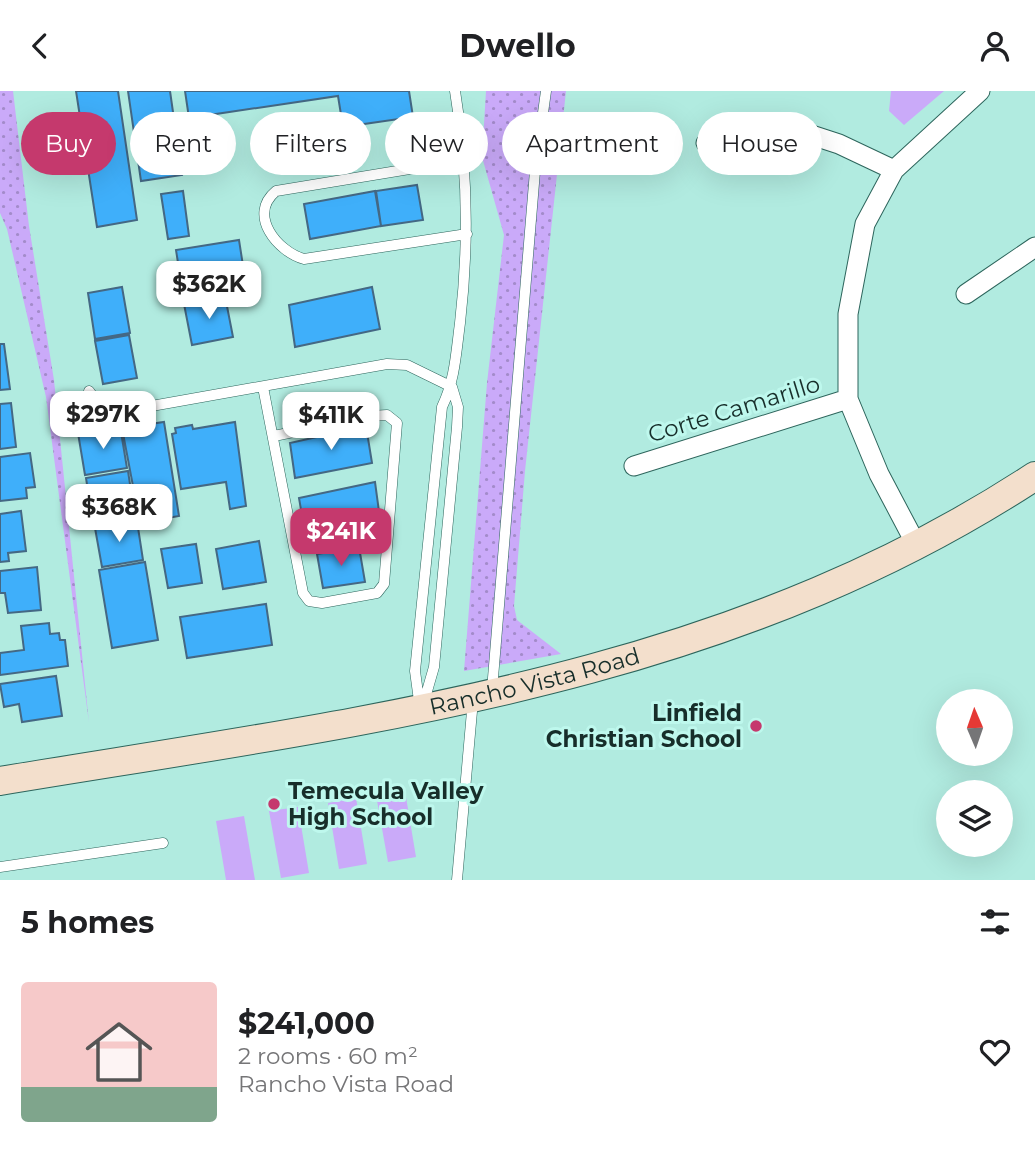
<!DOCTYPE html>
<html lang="en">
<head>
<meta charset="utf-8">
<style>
  :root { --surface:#fff; --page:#f2f2f2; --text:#202124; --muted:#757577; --accent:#c5396d }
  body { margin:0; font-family:Montserrat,sans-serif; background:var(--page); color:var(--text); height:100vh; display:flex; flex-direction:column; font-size:26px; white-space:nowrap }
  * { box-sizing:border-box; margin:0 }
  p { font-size:23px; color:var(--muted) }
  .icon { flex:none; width:38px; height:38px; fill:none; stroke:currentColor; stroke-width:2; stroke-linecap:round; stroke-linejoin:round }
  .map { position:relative; height:789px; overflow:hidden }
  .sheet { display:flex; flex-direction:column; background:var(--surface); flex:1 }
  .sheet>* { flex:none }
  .banner { position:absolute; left:21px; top:21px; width:994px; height:63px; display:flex; gap:14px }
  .needle { width:46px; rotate:358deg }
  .fabs { position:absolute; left:936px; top:598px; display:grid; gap:14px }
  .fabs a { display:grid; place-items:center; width:77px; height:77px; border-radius:50%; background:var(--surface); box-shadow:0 7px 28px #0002; font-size:35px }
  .price { position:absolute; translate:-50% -60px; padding:0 16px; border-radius:14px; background:#fff; color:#222; font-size:23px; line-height:46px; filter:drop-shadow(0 2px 4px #0008) }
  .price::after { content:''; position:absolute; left:50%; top:42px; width:21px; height:16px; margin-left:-10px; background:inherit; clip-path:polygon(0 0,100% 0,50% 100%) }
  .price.active { background:var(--accent); color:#fff }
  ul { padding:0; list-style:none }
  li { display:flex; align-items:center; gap:21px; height:175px; padding:0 21px }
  li span { display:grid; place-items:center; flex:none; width:196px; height:140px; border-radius:7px; color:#555 }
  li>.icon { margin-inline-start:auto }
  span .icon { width:84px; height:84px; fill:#fffc; stroke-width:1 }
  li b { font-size:30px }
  h2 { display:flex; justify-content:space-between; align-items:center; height:84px; padding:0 21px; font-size:30px }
  .pill { padding:0 24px; border-radius:32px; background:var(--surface); box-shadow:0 7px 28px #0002; font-size:24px; line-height:63px }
  .pill.active { background:var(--accent); color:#fff }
  header { display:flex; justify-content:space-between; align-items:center; height:91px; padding:0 21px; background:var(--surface); font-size:32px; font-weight:700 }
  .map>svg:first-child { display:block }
  .grass { fill:url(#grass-dots) }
  .park { fill:#caaaf9 }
  .building { fill:#3faffa; stroke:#446884; stroke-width:2 }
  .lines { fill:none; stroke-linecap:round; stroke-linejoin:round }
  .service-casing { stroke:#2d655c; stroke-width:11 }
  .minor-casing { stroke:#2d655c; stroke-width:21 }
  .secondary-casing { stroke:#2d655c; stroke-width:30 }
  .service { stroke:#fff; stroke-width:10 }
  .minor { stroke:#fff; stroke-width:19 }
  .secondary { stroke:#f3dfcc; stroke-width:28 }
  .poi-dot { fill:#c5396d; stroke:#bef8ed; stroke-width:2.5 }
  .labels { text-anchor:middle; stroke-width:6; stroke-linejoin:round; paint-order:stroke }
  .street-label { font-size:23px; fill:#172e2a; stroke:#bef8ed }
  .poi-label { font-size:23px; font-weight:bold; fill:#172e2a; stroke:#bef8ed; text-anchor:end }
</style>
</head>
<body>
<header><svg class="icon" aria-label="back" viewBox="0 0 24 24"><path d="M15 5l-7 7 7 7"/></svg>Dwello<svg class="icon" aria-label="person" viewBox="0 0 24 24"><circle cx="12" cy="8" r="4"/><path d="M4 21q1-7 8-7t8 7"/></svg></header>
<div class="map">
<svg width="1035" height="789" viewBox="0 0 1035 789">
  <defs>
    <pattern id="grass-dots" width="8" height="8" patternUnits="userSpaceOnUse" patternTransform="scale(1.75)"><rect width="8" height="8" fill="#caaaf9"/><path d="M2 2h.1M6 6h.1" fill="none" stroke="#a38bca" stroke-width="1.8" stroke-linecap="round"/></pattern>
  </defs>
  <rect width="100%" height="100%" fill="#b1ebe0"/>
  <path class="grass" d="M0 0H13L29 135 54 289 89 632 46 306 7 138 0 122Z
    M486 0H566L525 380 514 515 517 529 561 563 464 580 487 292 504 144 482 66Z"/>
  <path class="park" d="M891 0H944L904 34 889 20Z
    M405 700 416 766 388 771 376 704Z
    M356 707 367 773 339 778 328 712Z
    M298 716 309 782 281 787 269 720Z
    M244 725 255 789H226L216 730Z"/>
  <path class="building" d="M76 0H118L137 129 97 136Z
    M128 0H170L182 84 141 90Z
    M185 0H409L413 26 343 36 338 5 189 27Z
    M417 94 423 129 381 135 376 100Z
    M183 100 189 145 168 148 161 103Z
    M375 100 381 135 310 148 304 113Z
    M239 149 246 194 183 204 176 159Z
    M122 196 130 242 95 248 88 202Z
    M372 196 380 238 295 256 289 214Z
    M225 205 233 246 192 254 184 213Z
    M129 244 137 287 103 293 95 250Z
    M0 253H4L10 298 0 299Z
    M11 312 16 356 0 358V313Z
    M164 331 179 425 140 432 122 337Z
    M235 331 246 415 230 418 226 391 181 398 172 343 176 342 175 337 192 334 193 338Z
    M120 335 127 377 85 384 78 342Z
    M366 335 372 372 295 387 290 352Z
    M30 362 35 396 26 397 27 407 0 410V366Z
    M128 380 134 419 92 426 86 387Z
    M375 391 380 428 305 442 299 407Z
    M21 420 26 460 8 462 9 470 0 471V423Z
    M137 430 143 469 102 476 95 437Z
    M259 450 266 491 223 498 216 458Z
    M196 453 202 492 168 497 161 458Z
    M359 456 365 491 323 497 317 463Z
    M145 471 158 549 112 557 99 479Z
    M37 476 41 519 8 522 5 502H0V480Z
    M266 513 272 554 187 567 180 526Z
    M49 532 50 543 59 542 60 549H65L68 575 0 584V562L24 559 21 535Z
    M56 585 62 625 22 631 19 613 4 616 0 593Z"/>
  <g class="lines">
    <defs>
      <path id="service" d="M464 69 276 100C247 124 278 161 304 168L467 143
        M263 296 303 502 309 510 322 512 377 502 384 493 397 332 387 324 371 325 274 345
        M89 300 100 315 118 321 387 273 407 274 452 296 458 316 457 336 434 576 423 614
        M492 599 535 80 546 0
        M420 617 415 580 442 316C455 289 456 262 460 232 469 154 468 78 455 0
        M0 776 163 752
        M457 789 473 609"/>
      <path id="minor" d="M706 52 787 36 839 53 894 79
        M966 203 1035 156
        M634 375 848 308
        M917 455 879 383 848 308V223L865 133 894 79 980 0"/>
      <g id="secondary">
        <path id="s1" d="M0 690C361 630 721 591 1035 385"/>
      </g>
    </defs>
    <use href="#service" class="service-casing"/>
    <use href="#minor" class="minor-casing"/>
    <use href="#secondary" class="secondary-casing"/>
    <use href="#service" class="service"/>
    <use href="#minor" class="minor"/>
    <use href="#secondary" class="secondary"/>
  </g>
  <g class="poi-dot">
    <circle cx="756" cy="635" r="7"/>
    <circle cx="274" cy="713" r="7"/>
  </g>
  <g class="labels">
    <g class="street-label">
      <text transform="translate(734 318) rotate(-17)" y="8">Corte Camarillo</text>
      <text dy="8" stroke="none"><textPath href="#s1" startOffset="544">Rancho Vista Road</textPath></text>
    </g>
    <g class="poi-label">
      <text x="742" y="630">Linfield<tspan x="742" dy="26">Christian School</tspan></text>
      <text x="288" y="708" text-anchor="start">Temecula Valley<tspan x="288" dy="26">High School</tspan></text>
    </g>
  </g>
</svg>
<div class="fabs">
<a><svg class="needle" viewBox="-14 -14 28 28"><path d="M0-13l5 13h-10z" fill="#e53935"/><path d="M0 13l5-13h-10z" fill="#757577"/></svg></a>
<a><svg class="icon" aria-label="layers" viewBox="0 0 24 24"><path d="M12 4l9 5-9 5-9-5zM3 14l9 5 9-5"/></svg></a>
</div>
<b class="price" style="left:209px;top:230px">$362K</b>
<b class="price" style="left:103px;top:360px">$297K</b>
<b class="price" style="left:331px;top:361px">$411K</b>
<b class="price" style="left:119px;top:453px">$368K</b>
<b class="price active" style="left:341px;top:477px">$241K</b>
<div class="banner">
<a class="pill active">Buy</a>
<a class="pill">Rent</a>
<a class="pill">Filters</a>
<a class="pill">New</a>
<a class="pill">Apartment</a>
<a class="pill">House</a>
</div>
</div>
<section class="sheet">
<h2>5 homes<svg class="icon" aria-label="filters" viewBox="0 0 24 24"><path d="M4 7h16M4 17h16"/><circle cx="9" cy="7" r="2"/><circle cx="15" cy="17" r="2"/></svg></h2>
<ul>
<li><span style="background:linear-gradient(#f6c9c9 75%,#7fa58c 0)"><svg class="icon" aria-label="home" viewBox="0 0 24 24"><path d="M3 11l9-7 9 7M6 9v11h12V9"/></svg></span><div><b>$241,000</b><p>2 rooms · 60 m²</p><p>Rancho Vista Road</p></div><svg class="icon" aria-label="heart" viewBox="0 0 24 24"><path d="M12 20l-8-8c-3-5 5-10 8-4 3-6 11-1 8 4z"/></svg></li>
</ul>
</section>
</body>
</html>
